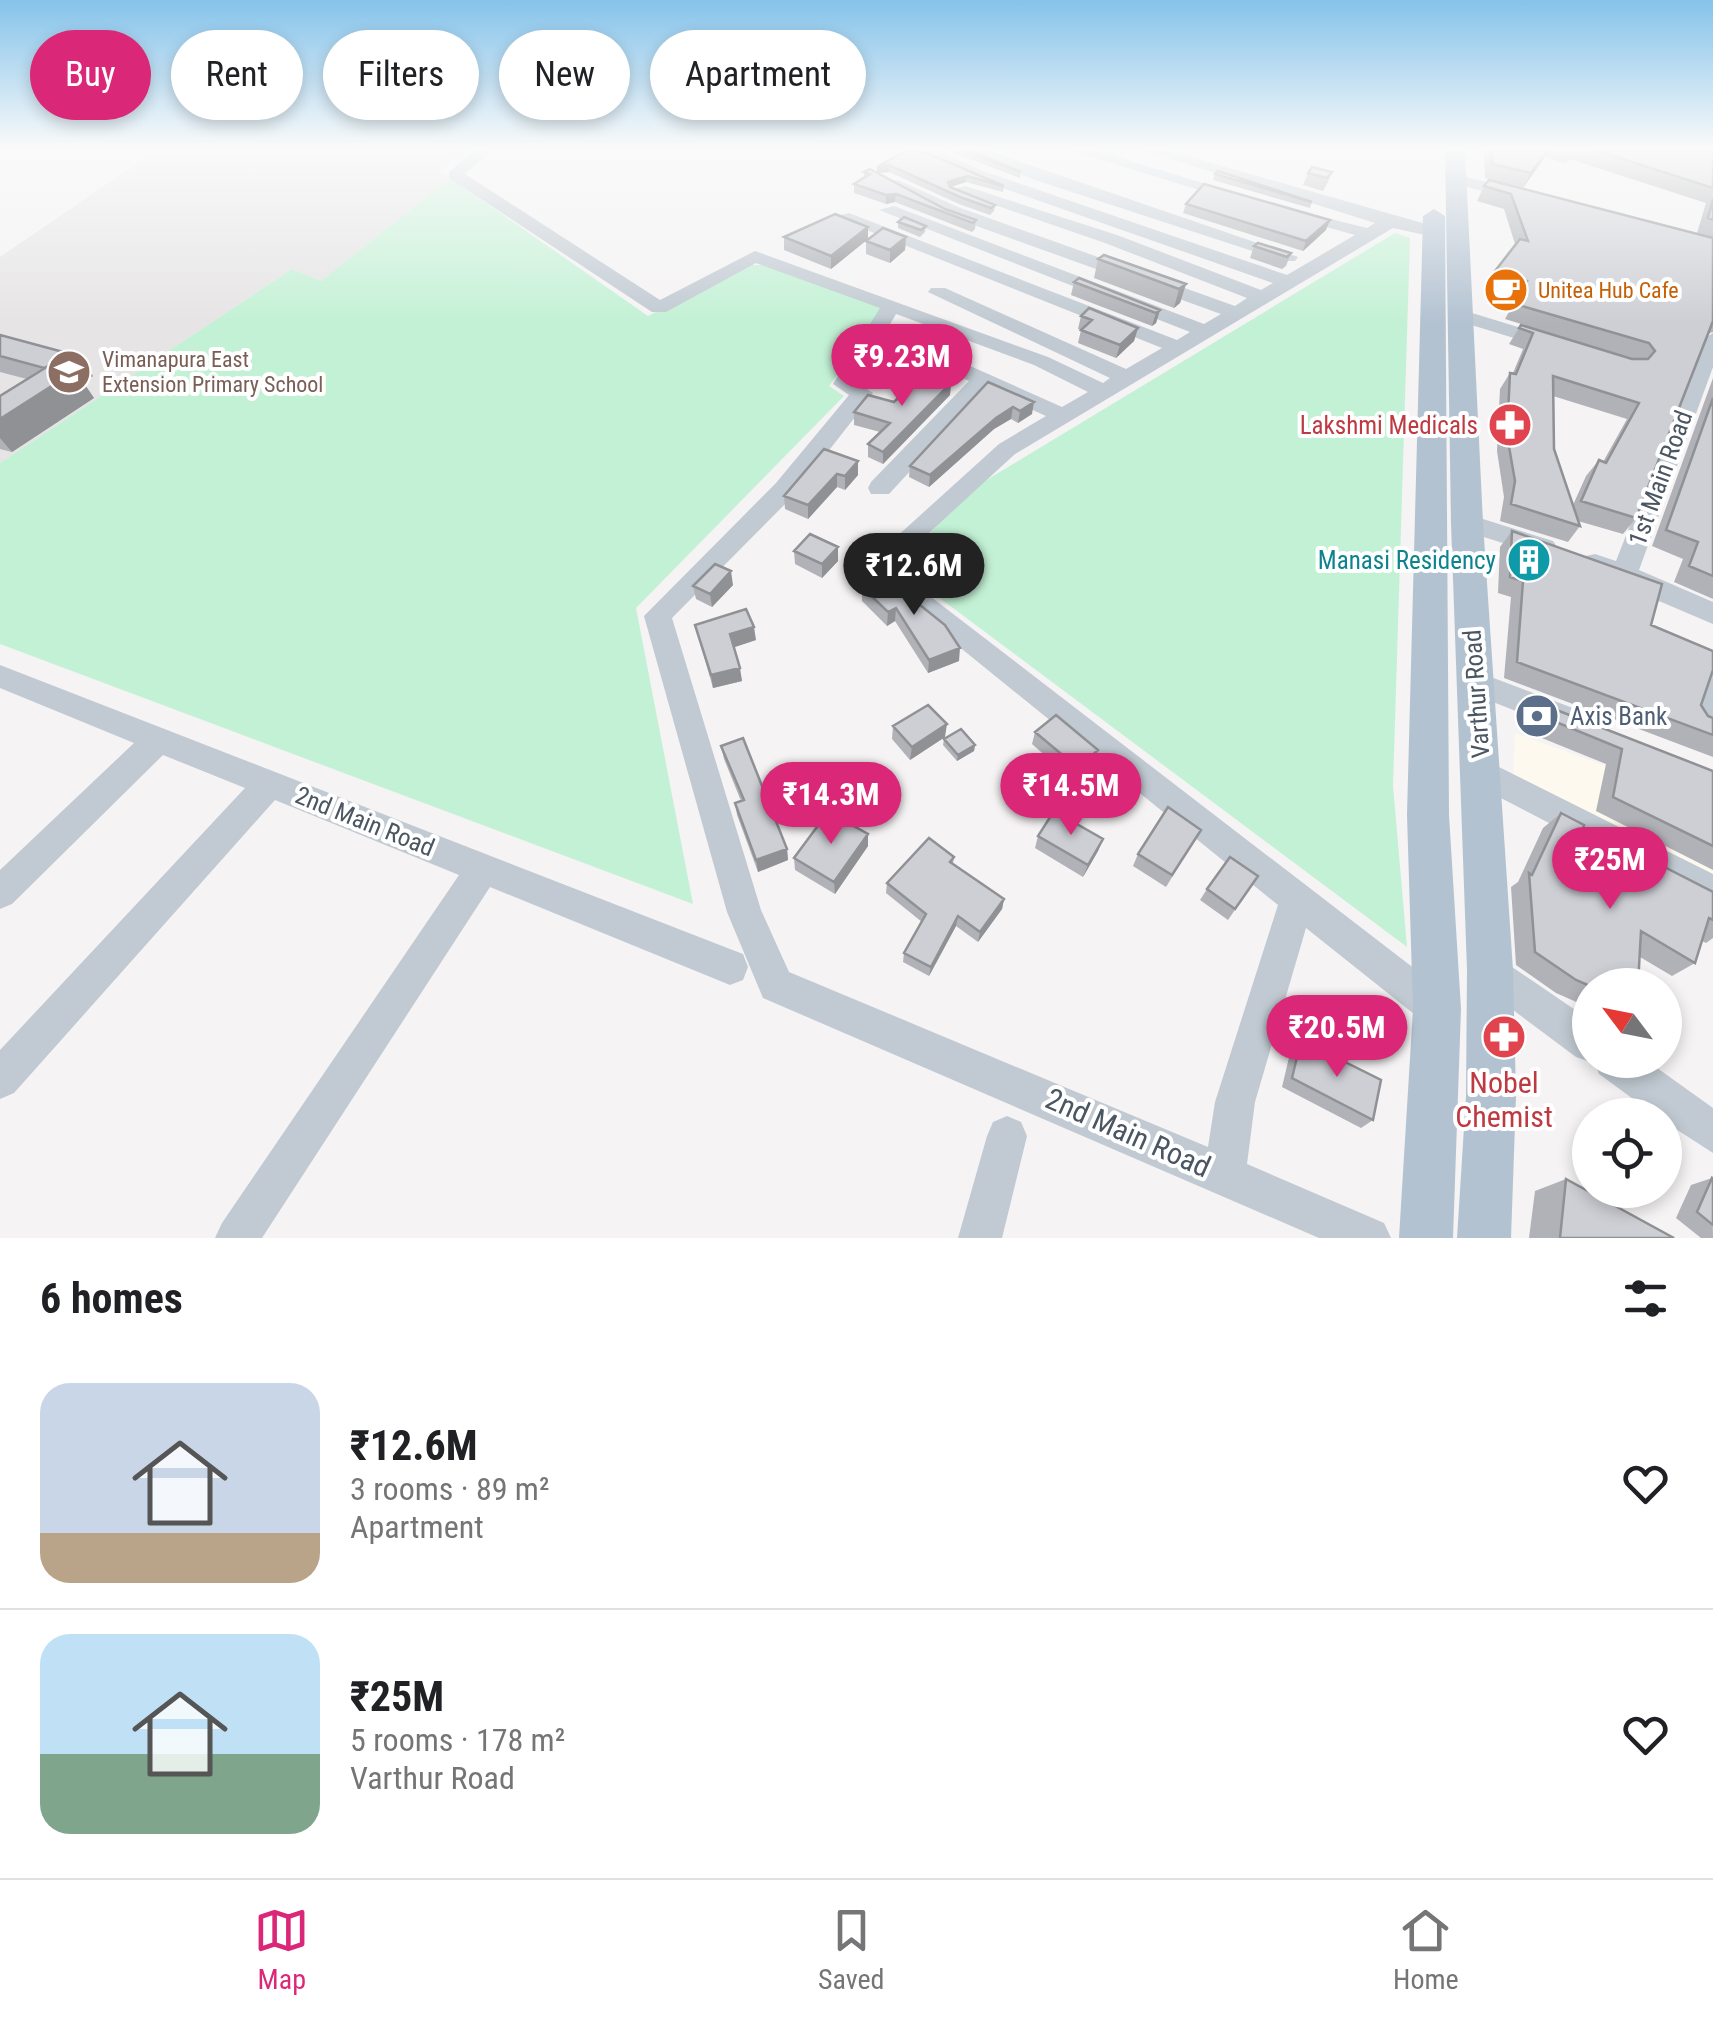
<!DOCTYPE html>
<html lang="en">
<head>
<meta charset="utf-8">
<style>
  :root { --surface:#fff; --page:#f2f2f2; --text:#202124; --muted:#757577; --line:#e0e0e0; --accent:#db2777 }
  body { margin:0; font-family:"Roboto Condensed",sans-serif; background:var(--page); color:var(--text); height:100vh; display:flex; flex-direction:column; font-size:38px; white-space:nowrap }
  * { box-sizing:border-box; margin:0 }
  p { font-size:32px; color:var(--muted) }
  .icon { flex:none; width:55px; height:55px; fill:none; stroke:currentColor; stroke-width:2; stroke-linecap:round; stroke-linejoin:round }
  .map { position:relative; height:1238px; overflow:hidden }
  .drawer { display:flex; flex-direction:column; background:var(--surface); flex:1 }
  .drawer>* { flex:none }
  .top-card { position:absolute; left:30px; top:30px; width:1000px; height:90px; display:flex; gap:20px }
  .needle { width:65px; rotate:302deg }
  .controls { position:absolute; left:1572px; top:968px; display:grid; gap:20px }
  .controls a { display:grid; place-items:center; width:110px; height:110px; border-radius:50%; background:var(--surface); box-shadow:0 5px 15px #0003; font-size:50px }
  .price { position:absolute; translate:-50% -85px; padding:0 22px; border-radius:35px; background:var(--accent); color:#fff; font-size:32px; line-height:65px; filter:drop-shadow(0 2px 5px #0008) }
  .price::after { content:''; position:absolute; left:50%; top:60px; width:30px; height:22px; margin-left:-15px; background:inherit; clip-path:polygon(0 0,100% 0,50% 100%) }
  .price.active { background:#222; color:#fff }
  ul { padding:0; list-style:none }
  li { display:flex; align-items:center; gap:30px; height:250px; padding:0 40px }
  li+li { border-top:2px solid var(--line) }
  li span { display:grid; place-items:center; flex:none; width:280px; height:200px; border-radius:30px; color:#555 }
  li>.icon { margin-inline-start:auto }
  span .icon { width:120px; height:120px; fill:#fffc; stroke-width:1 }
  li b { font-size:42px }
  h2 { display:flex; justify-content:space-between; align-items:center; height:120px; padding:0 40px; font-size:42px }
  .pill { padding:0 35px; border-radius:45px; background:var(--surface); box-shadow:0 5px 15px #0003; font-size:35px; line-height:90px }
  .pill.active { background:var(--accent); color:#fff }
  .menu { display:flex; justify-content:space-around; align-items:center; height:140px; border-top:2px solid var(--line); background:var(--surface); font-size:28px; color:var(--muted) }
  .menu a { display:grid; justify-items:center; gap:5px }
  .menu .active { color:var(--accent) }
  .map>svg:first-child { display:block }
  .commercial { fill:#fdf9ef }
  .education { fill:#e6e4e5 }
  .green { fill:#c3f1d5 }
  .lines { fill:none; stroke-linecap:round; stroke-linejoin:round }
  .minor { fill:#c1cad2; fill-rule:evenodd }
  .major { fill:#b3c2d1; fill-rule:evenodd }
  .wall { fill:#b0b2b7; fill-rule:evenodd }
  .shaded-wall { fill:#909195 }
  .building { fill:#cdcfd5; stroke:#909195; stroke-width:2.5 }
  .labels { text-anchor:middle; stroke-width:8; stroke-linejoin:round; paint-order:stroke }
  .far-food-label { font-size:22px; fill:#c56008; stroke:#fff; text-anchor:start }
  .far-education-label { font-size:22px; fill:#785e54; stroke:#fff; text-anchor:start }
  .health-label { font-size:25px; fill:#be3a42; stroke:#fff; text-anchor:end }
  .street-label { font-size:25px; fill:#4a5661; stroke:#fff }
  .culture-label { font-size:25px; fill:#0d838f; stroke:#fff; text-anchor:end }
  .service-label { font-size:25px; fill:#4e5e75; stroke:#fff; text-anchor:start }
  .near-health-label { font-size:30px; fill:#be3a42; stroke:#fff }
  .near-street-label { font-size:30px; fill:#4a5661; stroke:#fff }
</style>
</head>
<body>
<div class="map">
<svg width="1713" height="1238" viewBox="0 0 1713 1238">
  <rect width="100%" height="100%" fill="#f5f3f3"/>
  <path class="commercial" d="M1515 733 1612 768 1713 812V874L1513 778Z"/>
  <path class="education" d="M157 150H465L440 172 450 178 321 281 292 269 0 463V257Z"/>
  <path class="green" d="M450 178 648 316 746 265H770L887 307 829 386 844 396 636 608 693 904 0 644V463L292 269 321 281Z
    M1395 233 1410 238 1393 786 1407 947 898 567 970 490Z"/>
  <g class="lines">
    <path class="minor" d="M475 150H492L465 174 660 300 755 251 1048 357 1103 383 1110 378 928 292 931 288H945L1126 369 1162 348 834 217 849 213 1177 340 1190 332 879 210 894 206 1204 324 1221 314 946 215 884 183 898 180 958 207 1235 306 1247 298 1105 243 951 190 965 186 1117 235 1261 290 1273 283 971 177 921 152 937 150 983 171 1287 275 1355 235 1287 216V208L1367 228 1375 223 1142 150H1166L1440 228 1443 232 1434 237 1393 228 1015 454 892 567 1450 996 1456 1009 1450 1022 1437 1028 1424 1022 1306 928 1255 1102 1247 1164 1384 1223 1391 1238H1319L763 998 727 912 644 616 776 483 849 395 833 384 880 308 756 263 666 312H652L449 178V172ZM896 314 1034 365 1088 392 1062 407 950 357H936L933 361 936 365 969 381 871 482 868 488 871 494H889L986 389 1046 416 999 444 862 568 1278 905 1215 1102 1208 1147 789 972 761 910 672 618 794 495 870 398 873 393 856 382Z
      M972 150H986L1298 257 1295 261H1283L1035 180 972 155Z
      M1069 150H1094L1246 196 1232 200Z
      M1457 175 1524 191 1526 195 1518 200 1451 183 1449 180Z
      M1459 309 1560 340 1563 344 1553 350 1452 319V311Z
      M1713 333V367L1639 570 1713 602V624L1586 570 1582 563 1586 556 1595 554 1616 561 1703 339Z
      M1467 514 1553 541 1557 547 1553 553 1544 556 1458 529 1454 523Z
      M0 665 730 949 743 954 748 967 743 980 730 985 490 887 262 1238H215L222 1223 459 875 275 800 14 1093 0 1099V1050L245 788 163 755 12 904 0 909V870L134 743 0 688Z
      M1475 671 1578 710 1582 719 1578 728 1567 731 1465 691 1460 683 1465 675Z
      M1713 672V727L1702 731 1691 728 1687 719 1703 676Z
      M1481 758 1713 874V908L1470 782 1465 772 1470 762Z
      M1490 952 1590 1020V1060H1646L1713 1108V1153L1665 1122V1115H1655L1599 1074 1594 1060 1590 1062 1576 1057 1477 983 1472 970 1477 957Z
      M1007 1116 1021 1122 1027 1136 1002 1238H958L987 1136 993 1122Z"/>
    <path class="major" d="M1445 150H1465L1483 523 1513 970 1516 1096 1511 1238H1457L1466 1096 1467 970 1451 523Z
      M1434 209 1445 216 1449 815 1461 1009 1453 1238H1399L1413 1009 1407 815 1423 216Z"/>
  </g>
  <path class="wall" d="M907 150 1004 186 1003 192 966 182 950 187 995 205 994 211 990 215 959 204 889 172 878 173 945 209 976 220 975 229 972 232 895 202 886 204 854 193V184L864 178V172H877Z
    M946 150H970L1021 172 1020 178Z
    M1484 150H1713V332L1707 334 1636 518 1623 534 1578 521 1580 526 1568 542 1500 521 1504 497 1497 451 1500 389 1510 373H1513L1523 349 1509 344 1521 325 1634 359 1505 319 1518 296 1487 286 1495 271 1515 244 1504 209 1477 201 1484 186 1697 233 1706 203 1570 159 1565 163 1545 157 1523 188 1485 178ZM1553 396 1627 419 1603 462 1599 460 1586 476 1573 505 1554 449Z
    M1332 172 1327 184 1323 191 1303 185 1308 173Z
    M1215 174 1312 202 1310 208 1213 180Z
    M1186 204 1326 230 1303 251 1183 213Z
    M898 222 926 226 925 232 920 237 898 228Z
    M784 237 868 239 831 269 784 250Z
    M906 237 905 250 890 263 866 254V241Z
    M1254 246 1291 253 1286 266 1282 269 1250 258Z
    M1098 259 1186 284 1180 303 1174 308 1094 278Z
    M1074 282 1160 310 1156 323 1152 326 1071 295Z
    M1081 316 1138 328 1134 341 1116 358 1078 343 1081 330 1078 329Z
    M0 335 93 376 83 382 94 398 12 452 0 449V396L27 379 0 372Z
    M1713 378V599L1674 582 1683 559 1652 546Z
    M988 382 1032 414 1018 423 1011 419 994 429 929 487 909 477 910 466Z
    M951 383 950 395 883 464 868 457V444L880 432 854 425V412L894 402Z
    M858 461V475L845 490 837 487 808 519 785 509 784 496Z
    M1512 531 1651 625 1708 716 1713 718V757L1504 678 1511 597 1498 593 1500 547Z
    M794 551 838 561 822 578 795 564Z
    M875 569 959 661 928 673 895 621 887 626 862 601V587L874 580Z
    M733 585 712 607 696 599 693 586Z
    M695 625 756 640 734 647 742 681 713 688Z
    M1536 702 1713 771V870L1596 811 1606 764 1520 729 1522 718Z
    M893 726 945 737 910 760 892 739Z
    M1035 732 1094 762 1073 780 1032 744Z
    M944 739 975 745 974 751 957 761 943 745Z
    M721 746 787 849 788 860 758 872 737 815 735 803 741 801 724 759Z
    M1561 813 1575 850 1618 874 1619 869 1639 854 1713 892V938L1706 943 1702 941 1695 963 1672 976 1640 957 1590 985V1008L1556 993 1516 965 1511 887 1518 882 1543 828Z
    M1201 830 1166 887 1133 866 1138 854Z
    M868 834V846L835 894 795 870 794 858Z
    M1038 836 1103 839 1098 851 1083 877 1035 848Z
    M954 857 953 864 1004 899 1002 909 978 942 956 926 929 976 903 962 904 953 922 922 886 893 887 883Z
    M1258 876 1228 920 1200 900 1207 889Z
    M1301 1040 1373 1120 1361 1128 1282 1087 1291 1049Z
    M1712 1178 1713 1238H1701L1676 1218 1691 1185Z
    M1566 1179 1674 1238H1529L1535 1191Z"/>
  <path class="shaded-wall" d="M1548 150H1549L1545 157 1523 188 1531 173Z
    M889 165V172L877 173V167Z
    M967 176 966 182 948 188V182Z
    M896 194 895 202 886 204V195Z
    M1330 220 1326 230 1303 251 1306 241Z
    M868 227V239L831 269V256Z
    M906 237 905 250 890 263V250Z
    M1186 284 1180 303 1174 308 1179 289Z
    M1160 310 1156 323 1152 326 1156 313Z
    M1138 328 1134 341 1116 358 1120 345Z
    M78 356 93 376 83 382 94 398 12 452 0 438V419L54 371Z
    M951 383 950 395 883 464V452Z
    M1034 402 1032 414 1018 423 1020 411Z
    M1013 407 1011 419 994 429 929 487 930 475 996 418Z
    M858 461V475L845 490V476Z
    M837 474V487L808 519V505Z
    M838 547V561L822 578V564Z
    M731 571 733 585 712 607 710 594Z
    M896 608 895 621 887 626 888 612Z
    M754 627 756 640 732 648 730 634Z
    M960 648 959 661 928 673 929 660Z
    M740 668 742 681 713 688 711 675Z
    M947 724 945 737 910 760 912 747Z
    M975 745 974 751 957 761 958 755Z
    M1098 750 1094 762 1073 780 1078 768Z
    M868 834V846L835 894 834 882Z
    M1103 839 1098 851 1083 877 1088 865Z
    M787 849 788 860 758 872 756 860Z
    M1004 899 1002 909 978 942 980 932Z
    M958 916 956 926 929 976 931 967Z"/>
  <path class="building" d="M907 150 929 154 1004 186 967 176 948 182 950 187 995 205 991 208 960 197 889 165 877 167Z
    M962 150H970L1021 172Z
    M1492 150H1548L1531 173 1492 164Z
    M1595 150H1713V188Z
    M1312 167 1332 172 1327 178 1308 173Z
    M870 169 945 209 976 220 973 223 896 194 886 195 854 184 870 174 864 172Z
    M1218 171 1312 202 1215 174Z
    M1489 180 1713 238V321L1636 518 1581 501 1599 460 1606 463 1639 403 1553 376 1554 449 1580 526 1511 504 1515 481 1507 435 1510 373 1516 374 1533 333 1519 328 1521 325 1632 359H1648L1655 351 1649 343 1515 304 1527 281 1495 271 1520 239 1528 241 1511 194 1484 186Z
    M1204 184 1330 220 1306 241 1186 204Z
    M1713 199V220L1708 218Z
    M835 214 868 227 831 256 784 237Z
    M904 217 926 226 921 230 898 222Z
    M883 228 906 237 890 250 866 241Z
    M1258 243 1291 253 1287 257 1254 246Z
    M1104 255 1186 284 1179 289 1098 259Z
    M1079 278 1160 310 1156 313 1074 282Z
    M1089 308 1138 328 1120 345 1081 330 1092 320 1081 316Z
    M0 335 78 356 60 367 50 365 44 368 0 356Z
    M50 365 75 371 0 419V396Z
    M923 373 951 383 883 452 868 444 890 423 854 412 868 395 894 402Z
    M988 382 1034 402 1020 411 1013 407 996 418 930 475 910 466Z
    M1713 398V576L1689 566 1698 542 1666 530Z
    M824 449 858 461 845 476 837 474 808 505 784 496Z
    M1512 531 1662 584 1651 625 1713 651V670L1701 705 1708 716 1713 718V735L1517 662 1523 581 1510 577Z
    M810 534 838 547 822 564 794 551Z
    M715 564 731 571 710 594 693 586Z
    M875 569 945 625 960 648 929 660 896 608 888 612 862 587 877 579Z
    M746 609 754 627 730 634 740 668 711 675 695 625Z
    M1536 702 1713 771V846L1613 797 1622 749 1534 713Z
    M928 705 947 724 912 747 893 726Z
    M1056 715 1098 750 1078 768 1035 732Z
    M961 729 975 745 958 755 944 739Z
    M743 738 787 849 756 860 735 803 744 800 721 746Z
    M1168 807 1201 830 1172 875 1138 854Z
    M1054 811 1103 839 1088 865 1038 836Z
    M828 812 868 834 834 882 794 858Z
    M1561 813 1584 825 1575 850 1631 882 1639 854 1713 892V920L1709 918 1695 963 1641 931 1638 985 1590 986 1576 980 1535 952 1529 873 1532 875Z
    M929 838 954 857 950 862 1004 899 980 932 958 916 931 967 904 953 926 914 887 883Z
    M1230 857 1258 876 1235 909 1207 889Z
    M1301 1040 1381 1080 1373 1120 1292 1078Z
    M1712 1178 1713 1179V1225L1697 1212Z
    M1566 1179 1674 1238H1560Z"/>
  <linearGradient id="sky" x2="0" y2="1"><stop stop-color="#85c3ea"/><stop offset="0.46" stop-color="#fafafa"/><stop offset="1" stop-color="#fafafa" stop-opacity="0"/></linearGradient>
  <rect width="1713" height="323" fill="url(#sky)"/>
  <defs>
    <symbol id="cafe-disc" viewBox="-11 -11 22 22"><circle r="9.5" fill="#e8710a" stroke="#fff"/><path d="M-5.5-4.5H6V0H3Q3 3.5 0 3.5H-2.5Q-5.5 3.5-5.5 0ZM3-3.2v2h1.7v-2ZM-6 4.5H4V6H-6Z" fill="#fff"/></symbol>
    <symbol id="school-disc" viewBox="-11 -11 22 22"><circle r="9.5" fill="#8d6e63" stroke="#fff"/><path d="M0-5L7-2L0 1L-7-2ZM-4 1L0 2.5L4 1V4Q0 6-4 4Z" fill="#fff"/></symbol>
    <symbol id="pharmacy-disc" viewBox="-11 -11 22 22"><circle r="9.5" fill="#e0444e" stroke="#fff"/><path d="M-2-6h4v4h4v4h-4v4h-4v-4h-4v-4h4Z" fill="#fff"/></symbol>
    <symbol id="building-disc" viewBox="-11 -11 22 22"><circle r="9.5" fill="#0f9aa8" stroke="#fff"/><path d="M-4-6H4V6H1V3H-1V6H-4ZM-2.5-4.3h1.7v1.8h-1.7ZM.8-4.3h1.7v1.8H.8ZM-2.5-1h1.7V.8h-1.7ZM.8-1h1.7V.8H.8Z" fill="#fff"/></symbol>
    <symbol id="bank-disc" viewBox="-11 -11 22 22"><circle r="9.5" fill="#5c6f8a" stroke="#fff"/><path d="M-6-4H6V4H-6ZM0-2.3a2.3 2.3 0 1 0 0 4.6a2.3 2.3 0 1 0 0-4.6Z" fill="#fff"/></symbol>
  </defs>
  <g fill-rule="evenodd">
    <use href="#cafe-disc" x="1481" y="265" width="50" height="50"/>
    <use href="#school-disc" x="44" y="347" width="50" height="50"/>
    <use href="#pharmacy-disc" x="1485" y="400" width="50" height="50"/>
    <use href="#building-disc" x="1504" y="535" width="50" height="50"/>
    <use href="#bank-disc" x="1512" y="691" width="50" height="50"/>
    <use href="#pharmacy-disc" x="1479" y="1012" width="50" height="50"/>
  </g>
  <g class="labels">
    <g class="far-food-label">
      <text x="1538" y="298">Unitea Hub Cafe</text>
    </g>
    <g class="far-education-label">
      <text x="102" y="367">Vimanapura East<tspan x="102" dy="25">Extension Primary School</tspan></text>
    </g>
    <g class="health-label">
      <text x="1478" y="434">Lakshmi Medicals</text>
    </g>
    <g class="street-label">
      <text transform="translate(1660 478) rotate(-70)" y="9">1st Main Road</text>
      <text transform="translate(1476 694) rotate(-94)" y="9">Varthur Road</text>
      <text transform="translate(365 821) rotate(22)" y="9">2nd Main Road</text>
    </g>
    <g class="culture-label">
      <text x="1496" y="569">Manasi Residency</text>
    </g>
    <g class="service-label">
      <text x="1570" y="725">Axis Bank</text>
    </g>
    <g class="near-health-label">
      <text x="1504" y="1093">Nobel<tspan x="1504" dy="34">Chemist</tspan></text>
    </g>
    <g class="near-street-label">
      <text transform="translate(1128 1133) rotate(24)" y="10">2nd Main Road</text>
    </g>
  </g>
</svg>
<div class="controls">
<a><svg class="needle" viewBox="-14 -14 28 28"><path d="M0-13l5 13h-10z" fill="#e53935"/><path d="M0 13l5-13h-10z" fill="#757577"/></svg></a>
<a><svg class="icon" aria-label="locate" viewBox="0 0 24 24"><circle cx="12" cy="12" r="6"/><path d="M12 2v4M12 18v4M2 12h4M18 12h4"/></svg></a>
</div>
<b class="price" style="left:902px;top:409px">₹9.23M</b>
<b class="price active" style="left:914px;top:618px">₹12.6M</b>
<b class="price" style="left:1071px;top:838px">₹14.5M</b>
<b class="price" style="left:831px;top:847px">₹14.3M</b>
<b class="price" style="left:1610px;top:912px">₹25M</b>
<b class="price" style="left:1337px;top:1080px">₹20.5M</b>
<div class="top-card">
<a class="pill active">Buy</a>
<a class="pill">Rent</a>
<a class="pill">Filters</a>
<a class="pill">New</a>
<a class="pill">Apartment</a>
</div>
</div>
<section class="drawer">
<h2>6 homes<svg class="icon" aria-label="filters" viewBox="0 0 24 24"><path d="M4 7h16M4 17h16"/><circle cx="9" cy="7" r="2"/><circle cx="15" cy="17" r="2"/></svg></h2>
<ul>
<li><span style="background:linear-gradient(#c9d6e8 75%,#b9a48a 0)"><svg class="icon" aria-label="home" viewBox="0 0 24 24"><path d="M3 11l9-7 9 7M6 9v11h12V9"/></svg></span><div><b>₹12.6M</b><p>3 rooms · 89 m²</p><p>Apartment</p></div><svg class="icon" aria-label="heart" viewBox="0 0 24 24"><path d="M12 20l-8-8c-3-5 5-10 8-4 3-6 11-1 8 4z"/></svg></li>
<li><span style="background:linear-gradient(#bfe0f5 60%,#7fa58c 0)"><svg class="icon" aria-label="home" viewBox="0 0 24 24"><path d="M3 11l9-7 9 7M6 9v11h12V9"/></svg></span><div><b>₹25M</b><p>5 rooms · 178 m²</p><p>Varthur Road</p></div><svg class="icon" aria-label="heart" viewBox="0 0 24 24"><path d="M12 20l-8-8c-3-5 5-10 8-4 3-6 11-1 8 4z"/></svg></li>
</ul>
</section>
<nav class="menu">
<a class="active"><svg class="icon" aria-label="map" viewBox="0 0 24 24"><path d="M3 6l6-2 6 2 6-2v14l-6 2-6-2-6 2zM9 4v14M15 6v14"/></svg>Map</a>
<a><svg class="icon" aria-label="saved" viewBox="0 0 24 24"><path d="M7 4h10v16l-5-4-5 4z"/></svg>Saved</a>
<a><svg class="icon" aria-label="home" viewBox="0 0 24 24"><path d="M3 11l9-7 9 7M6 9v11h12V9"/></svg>Home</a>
</nav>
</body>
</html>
